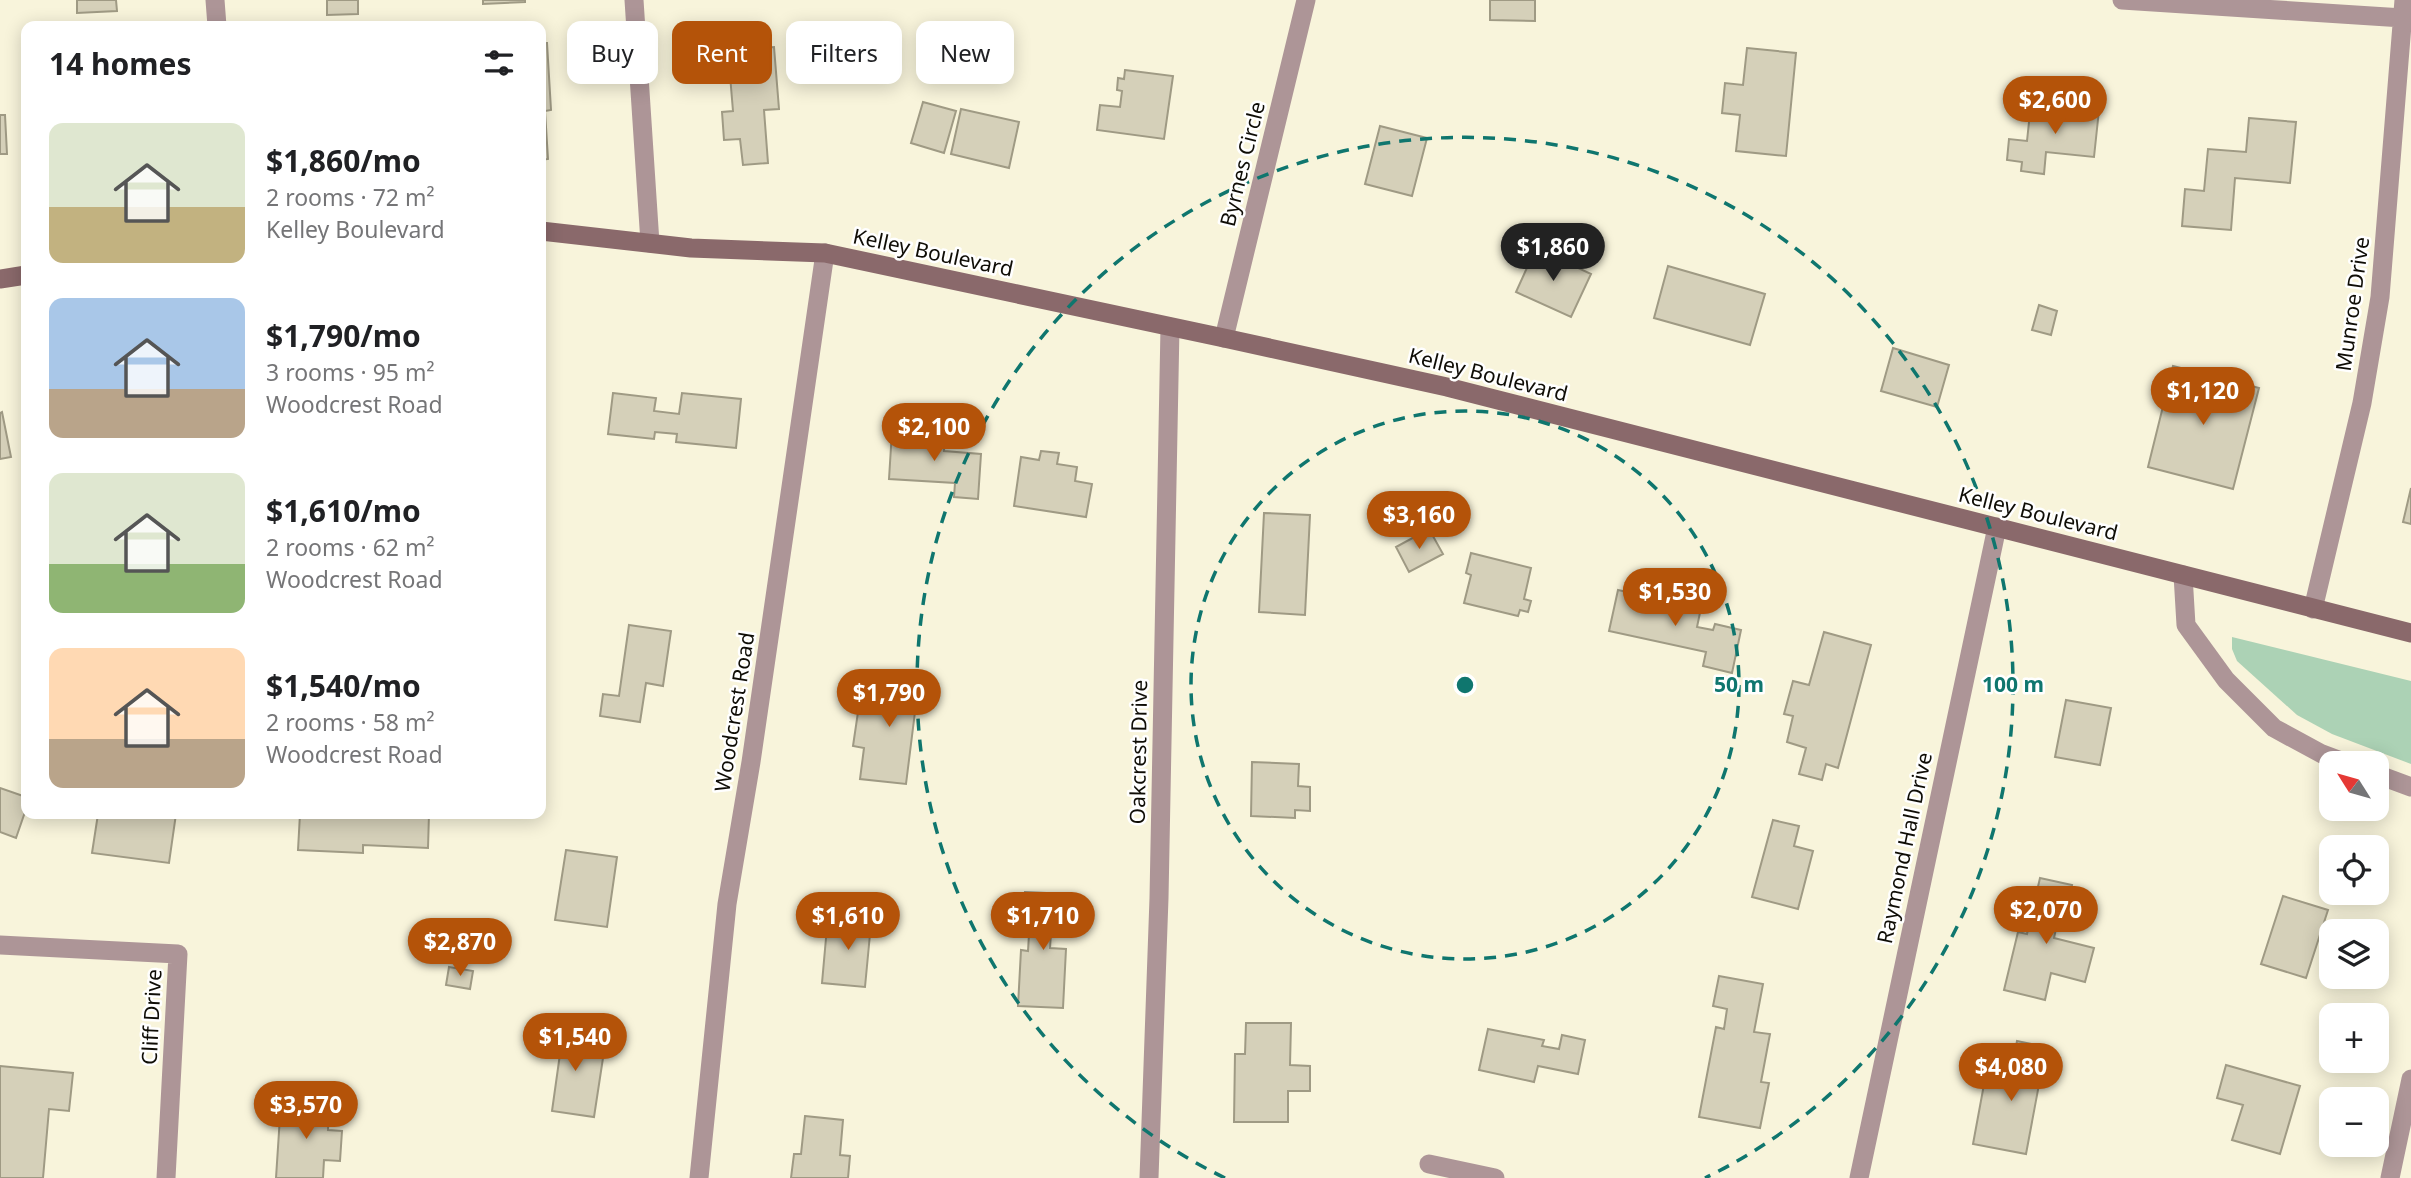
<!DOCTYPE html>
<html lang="en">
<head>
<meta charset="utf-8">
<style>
  :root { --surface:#fff; --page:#f2f2f2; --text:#202124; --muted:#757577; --accent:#b45309 }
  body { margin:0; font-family:"Noto Sans",sans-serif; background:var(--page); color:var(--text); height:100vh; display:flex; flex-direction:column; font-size:26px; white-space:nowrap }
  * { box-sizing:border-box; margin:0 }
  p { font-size:23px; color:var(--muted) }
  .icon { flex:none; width:38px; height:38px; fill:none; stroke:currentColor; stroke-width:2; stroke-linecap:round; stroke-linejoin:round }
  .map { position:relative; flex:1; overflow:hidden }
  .side { position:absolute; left:21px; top:21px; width:525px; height:798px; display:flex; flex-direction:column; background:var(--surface); border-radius:14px; box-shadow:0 4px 18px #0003 }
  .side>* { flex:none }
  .hud { position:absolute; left:567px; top:21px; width:665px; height:63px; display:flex; gap:14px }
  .needle { width:46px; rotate:307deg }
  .controls { position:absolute; left:2319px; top:751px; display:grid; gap:14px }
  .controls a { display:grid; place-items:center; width:70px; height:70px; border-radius:14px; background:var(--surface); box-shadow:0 4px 18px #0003; font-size:35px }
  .price { position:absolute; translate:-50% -60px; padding:0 16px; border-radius:24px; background:var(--accent); color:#fff; font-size:23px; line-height:46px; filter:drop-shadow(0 2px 4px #0008) }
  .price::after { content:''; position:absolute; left:50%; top:42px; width:21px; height:16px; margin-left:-10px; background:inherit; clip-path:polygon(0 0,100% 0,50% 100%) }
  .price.on { background:#222; color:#fff }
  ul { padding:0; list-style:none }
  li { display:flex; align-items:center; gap:21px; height:175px; padding:0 28px }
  li span { display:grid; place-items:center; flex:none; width:196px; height:140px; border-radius:14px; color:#555 }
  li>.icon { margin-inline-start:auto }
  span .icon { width:84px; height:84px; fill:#fffc; stroke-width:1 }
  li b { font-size:30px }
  h2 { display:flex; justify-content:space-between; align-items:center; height:84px; padding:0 28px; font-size:30px }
  .pill { padding:0 24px; border-radius:14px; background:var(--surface); box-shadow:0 4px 18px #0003; font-size:24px; line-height:63px }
  .pill.on { background:var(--accent); color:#fff }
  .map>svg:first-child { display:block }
  .green { fill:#acd2b5 }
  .building { fill:#d5d0b9; stroke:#9f9a84; stroke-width:2 }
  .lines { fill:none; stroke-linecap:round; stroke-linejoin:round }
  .minor { stroke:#ad9597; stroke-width:19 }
  .secondary { stroke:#8a696b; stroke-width:19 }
  .ring { fill:none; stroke:#0f766e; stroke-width:3.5; stroke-dasharray:12 9 }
  .labels { text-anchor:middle; stroke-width:5; stroke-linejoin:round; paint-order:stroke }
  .street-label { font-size:21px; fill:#0f0d06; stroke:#fff }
  .centre { fill:#0f766e; stroke:#fff; stroke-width:3.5 }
  .ring-label { font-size:21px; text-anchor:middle; font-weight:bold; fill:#0f766e; stroke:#fff; stroke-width:5; stroke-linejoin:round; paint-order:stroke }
</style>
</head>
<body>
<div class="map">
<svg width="2411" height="1178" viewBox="0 0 2411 1178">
  <rect width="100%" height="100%" fill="#f8f4db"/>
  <path class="green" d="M2232 637 2411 681V764L2332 734 2297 715 2237 661 2232 649Z"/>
  <path class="building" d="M77 0H116L117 11 77 13Z
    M327 0H358V14L327 15Z
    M483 0H525V2L483 4Z
    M1490 0H1535V21L1490 20Z
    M541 43H547L551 110 545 111 548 159 541 160Z
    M774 47 779 109 764 110 768 163 743 165 740 139 724 140 722 112 733 111 728 51Z
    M1747 48 1796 53 1786 156 1736 151 1740 115 1722 113 1725 83 1743 85Z
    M1125 70 1173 76 1164 139 1097 130 1100 105 1120 107 1122 91 1117 90 1118 78 1124 79Z
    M923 102 956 111 944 153 911 143Z
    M2031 103 2099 110 2094 157 2046 152 2044 174 2021 171 2022 162 2007 160 2009 139 2027 141Z
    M961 109 1019 122 1009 168 951 154Z
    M0 115H5L7 154H0Z
    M2249 118 2296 122 2290 183 2235 178 2231 230 2182 226 2185 189 2204 191 2208 149 2246 152Z
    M1380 126 1427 138 1412 196 1365 184Z
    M1536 248 1591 274 1571 317 1516 292Z
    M1668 266 1765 294 1750 345 1654 318Z
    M2039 305 2057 311 2051 335 2032 330Z
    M1893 348 1949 365 1937 407 1881 391Z
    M2173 366 2259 388 2233 489 2148 467Z
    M613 393 656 398 654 411 679 414 682 393 741 399 736 448 676 442 677 434 655 432 654 439 608 434Z
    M2 412 11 457 0 459V413Z
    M892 431 945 435 944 451 981 454 978 499 954 497 955 483 889 479Z
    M1041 451 1059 453 1057 464 1077 467 1075 481 1092 484 1086 517 1014 506 1021 457 1039 460Z
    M2411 488V524L2403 522Z
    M1264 513 1310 515 1305 615 1259 612Z
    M1429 529 1443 554 1409 572 1396 547Z
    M1471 553 1531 568 1524 599 1531 601 1528 612 1520 610 1518 616 1464 603 1471 575 1466 573Z
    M1618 590 1701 608 1697 627 1713 630 1715 624 1741 630 1732 673 1703 666 1706 652 1609 631Z
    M629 625 671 631 663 686 646 683 640 722 600 716 603 694 619 696Z
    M1824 632 1871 645 1838 768 1826 764 1822 780 1799 774 1806 748 1787 742 1793 716 1784 714 1793 681 1809 685Z
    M879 674 926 680 923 705 916 704 906 784 860 779 864 748 853 746 858 712 873 714Z
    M2066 700 2111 708 2100 765 2055 757Z
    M1252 762 1299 764 1298 786 1310 787V811L1295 810V818L1251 816Z
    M0 788 26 797V809L16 838 0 832Z
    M98 814H176L169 863 92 853Z
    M300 814H429L428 848 363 845V853L298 850Z
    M1773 820 1799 826 1794 846 1813 851 1798 909 1752 897Z
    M566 850 617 857 607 927 555 920Z
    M2040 878 2072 885 2063 921 2058 920 2054 938 2094 948 2085 982 2051 973 2045 1000 2004 990 2018 932 2027 934Z
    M1025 892 1067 894 1065 934 1051 933 1050 948 1066 949 1063 1008 1018 1006 1021 950 1028 951 1029 934H1023Z
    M2283 896 2328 910 2306 978 2261 964Z
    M849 911 872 913 865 987 822 983 827 927 848 929Z
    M449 967 473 971 470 989 446 985Z
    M1719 976 1763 984 1754 1032 1770 1034 1761 1082 1769 1083 1760 1128 1699 1117 1716 1027 1724 1029 1727 1009 1713 1006Z
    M1246 1023H1291L1290 1065 1310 1066V1091H1288V1122H1234L1235 1054H1245Z
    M552 1025 586 1030 582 1054 603 1058 594 1117 552 1111 560 1054 547 1052Z
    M1488 1029 1544 1040 1542 1046 1559 1049 1562 1035 1585 1040 1578 1074 1538 1066 1534 1082 1479 1070Z
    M2017 1041 2046 1047 2026 1154 1973 1144 1985 1079 2009 1083Z
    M2226 1065 2300 1086 2280 1154 2232 1140 2243 1105 2217 1098Z
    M0 1066 73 1073 69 1111 49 1109 43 1178H0Z
    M281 1101 329 1104 328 1130 342 1131 340 1161 324 1160 323 1178H276Z
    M805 1116 843 1120 840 1155 850 1156 848 1178H791L794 1154H801Z"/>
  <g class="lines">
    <path class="minor" d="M215 0 217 26
      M634 0 650 243
      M2122 0 2403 18
      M1224 338 1306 0
      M2183 575 2186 625 2226 680 2274 728 2322 754 2346 763
      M2313 609 2362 403 2380 297 2404 0
      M2376 774 2411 787
      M0 945 178 954 166 1178
      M1429 1164 1495 1178
      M699 1178 727 904 751 762 825 253
      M1149 1178 1159 898 1170 327
      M1859 1178 1997 527
      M2390 1178 2411 1079"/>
    <path class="secondary" d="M541 231 691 248 825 253 1224 338 1447 387 2411 633
      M0 279 26 275"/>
  </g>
  <g class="ring">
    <circle cx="1465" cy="685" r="274"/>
    <path d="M1225 1178A548 548 0 1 1 1705 1178"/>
  </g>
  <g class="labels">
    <g class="street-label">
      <text transform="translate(1243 164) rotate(-76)" y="7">Byrnes Circle</text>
      <text transform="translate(933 253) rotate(12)" y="7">Kelley Boulevard</text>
      <text transform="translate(2353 304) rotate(-82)" y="7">Munroe Drive</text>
      <text transform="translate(1488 375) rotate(14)" y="7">Kelley Boulevard</text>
      <text transform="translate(2038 514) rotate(14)" y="7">Kelley Boulevard</text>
      <text transform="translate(735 712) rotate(-81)" y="7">Woodcrest Road</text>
      <text transform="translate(1139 752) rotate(-89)" y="7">Oakcrest Drive</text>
      <text transform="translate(1905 848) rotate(-78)" y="7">Raymond Hall Drive</text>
      <text transform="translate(152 1017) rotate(-87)" y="7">Cliff Drive</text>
    </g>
  </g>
  <circle cx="1465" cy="685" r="10" class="centre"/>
  <g class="ring-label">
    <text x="1739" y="692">50 m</text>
    <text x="2013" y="692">100 m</text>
  </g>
</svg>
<div class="controls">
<a><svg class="needle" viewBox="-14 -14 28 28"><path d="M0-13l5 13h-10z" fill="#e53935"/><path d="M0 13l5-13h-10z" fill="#757577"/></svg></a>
<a><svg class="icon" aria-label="locate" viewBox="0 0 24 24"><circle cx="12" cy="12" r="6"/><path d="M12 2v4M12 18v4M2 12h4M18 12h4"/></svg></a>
<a><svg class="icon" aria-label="layers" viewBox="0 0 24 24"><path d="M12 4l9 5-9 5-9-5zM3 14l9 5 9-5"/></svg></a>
<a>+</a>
<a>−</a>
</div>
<b class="price" style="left:2055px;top:136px">$2,600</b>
<b class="price on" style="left:1553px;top:283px">$1,860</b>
<b class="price" style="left:2203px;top:427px">$1,120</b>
<b class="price" style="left:934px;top:463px">$2,100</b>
<b class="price" style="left:1419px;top:551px">$3,160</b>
<b class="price" style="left:1675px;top:628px">$1,530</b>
<b class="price" style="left:889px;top:729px">$1,790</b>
<b class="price" style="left:2046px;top:946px">$2,070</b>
<b class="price" style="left:848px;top:952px">$1,610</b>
<b class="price" style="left:1043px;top:952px">$1,710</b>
<b class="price" style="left:460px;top:978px">$2,870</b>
<b class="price" style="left:575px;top:1073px">$1,540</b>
<b class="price" style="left:2011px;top:1103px">$4,080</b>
<b class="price" style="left:306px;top:1141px">$3,570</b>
<div class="hud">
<a class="pill">Buy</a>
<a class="pill on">Rent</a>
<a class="pill">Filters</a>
<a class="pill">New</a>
</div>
<section class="side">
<h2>14 homes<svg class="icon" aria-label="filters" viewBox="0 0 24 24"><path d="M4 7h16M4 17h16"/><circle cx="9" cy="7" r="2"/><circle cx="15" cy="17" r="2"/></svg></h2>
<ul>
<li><span style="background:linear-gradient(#dfe7d0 60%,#c2b280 0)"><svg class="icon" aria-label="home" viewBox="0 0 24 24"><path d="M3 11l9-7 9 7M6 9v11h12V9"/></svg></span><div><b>$1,860/mo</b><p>2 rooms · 72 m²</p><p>Kelley Boulevard</p></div></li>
<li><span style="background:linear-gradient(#a9c7e8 65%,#b9a48a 0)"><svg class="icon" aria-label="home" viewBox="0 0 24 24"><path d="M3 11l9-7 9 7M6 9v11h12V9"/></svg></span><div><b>$1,790/mo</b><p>3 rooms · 95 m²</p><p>Woodcrest Road</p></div></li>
<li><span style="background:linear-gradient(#dfe7d0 65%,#8fb573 0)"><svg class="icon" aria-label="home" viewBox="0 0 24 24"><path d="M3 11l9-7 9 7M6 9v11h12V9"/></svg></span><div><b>$1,610/mo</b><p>2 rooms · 62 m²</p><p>Woodcrest Road</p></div></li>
<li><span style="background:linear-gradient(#ffd9b3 65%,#b9a48a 0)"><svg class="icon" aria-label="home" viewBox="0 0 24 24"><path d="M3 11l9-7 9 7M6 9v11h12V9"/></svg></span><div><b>$1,540/mo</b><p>2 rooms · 58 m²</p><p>Woodcrest Road</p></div></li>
</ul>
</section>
</div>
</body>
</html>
